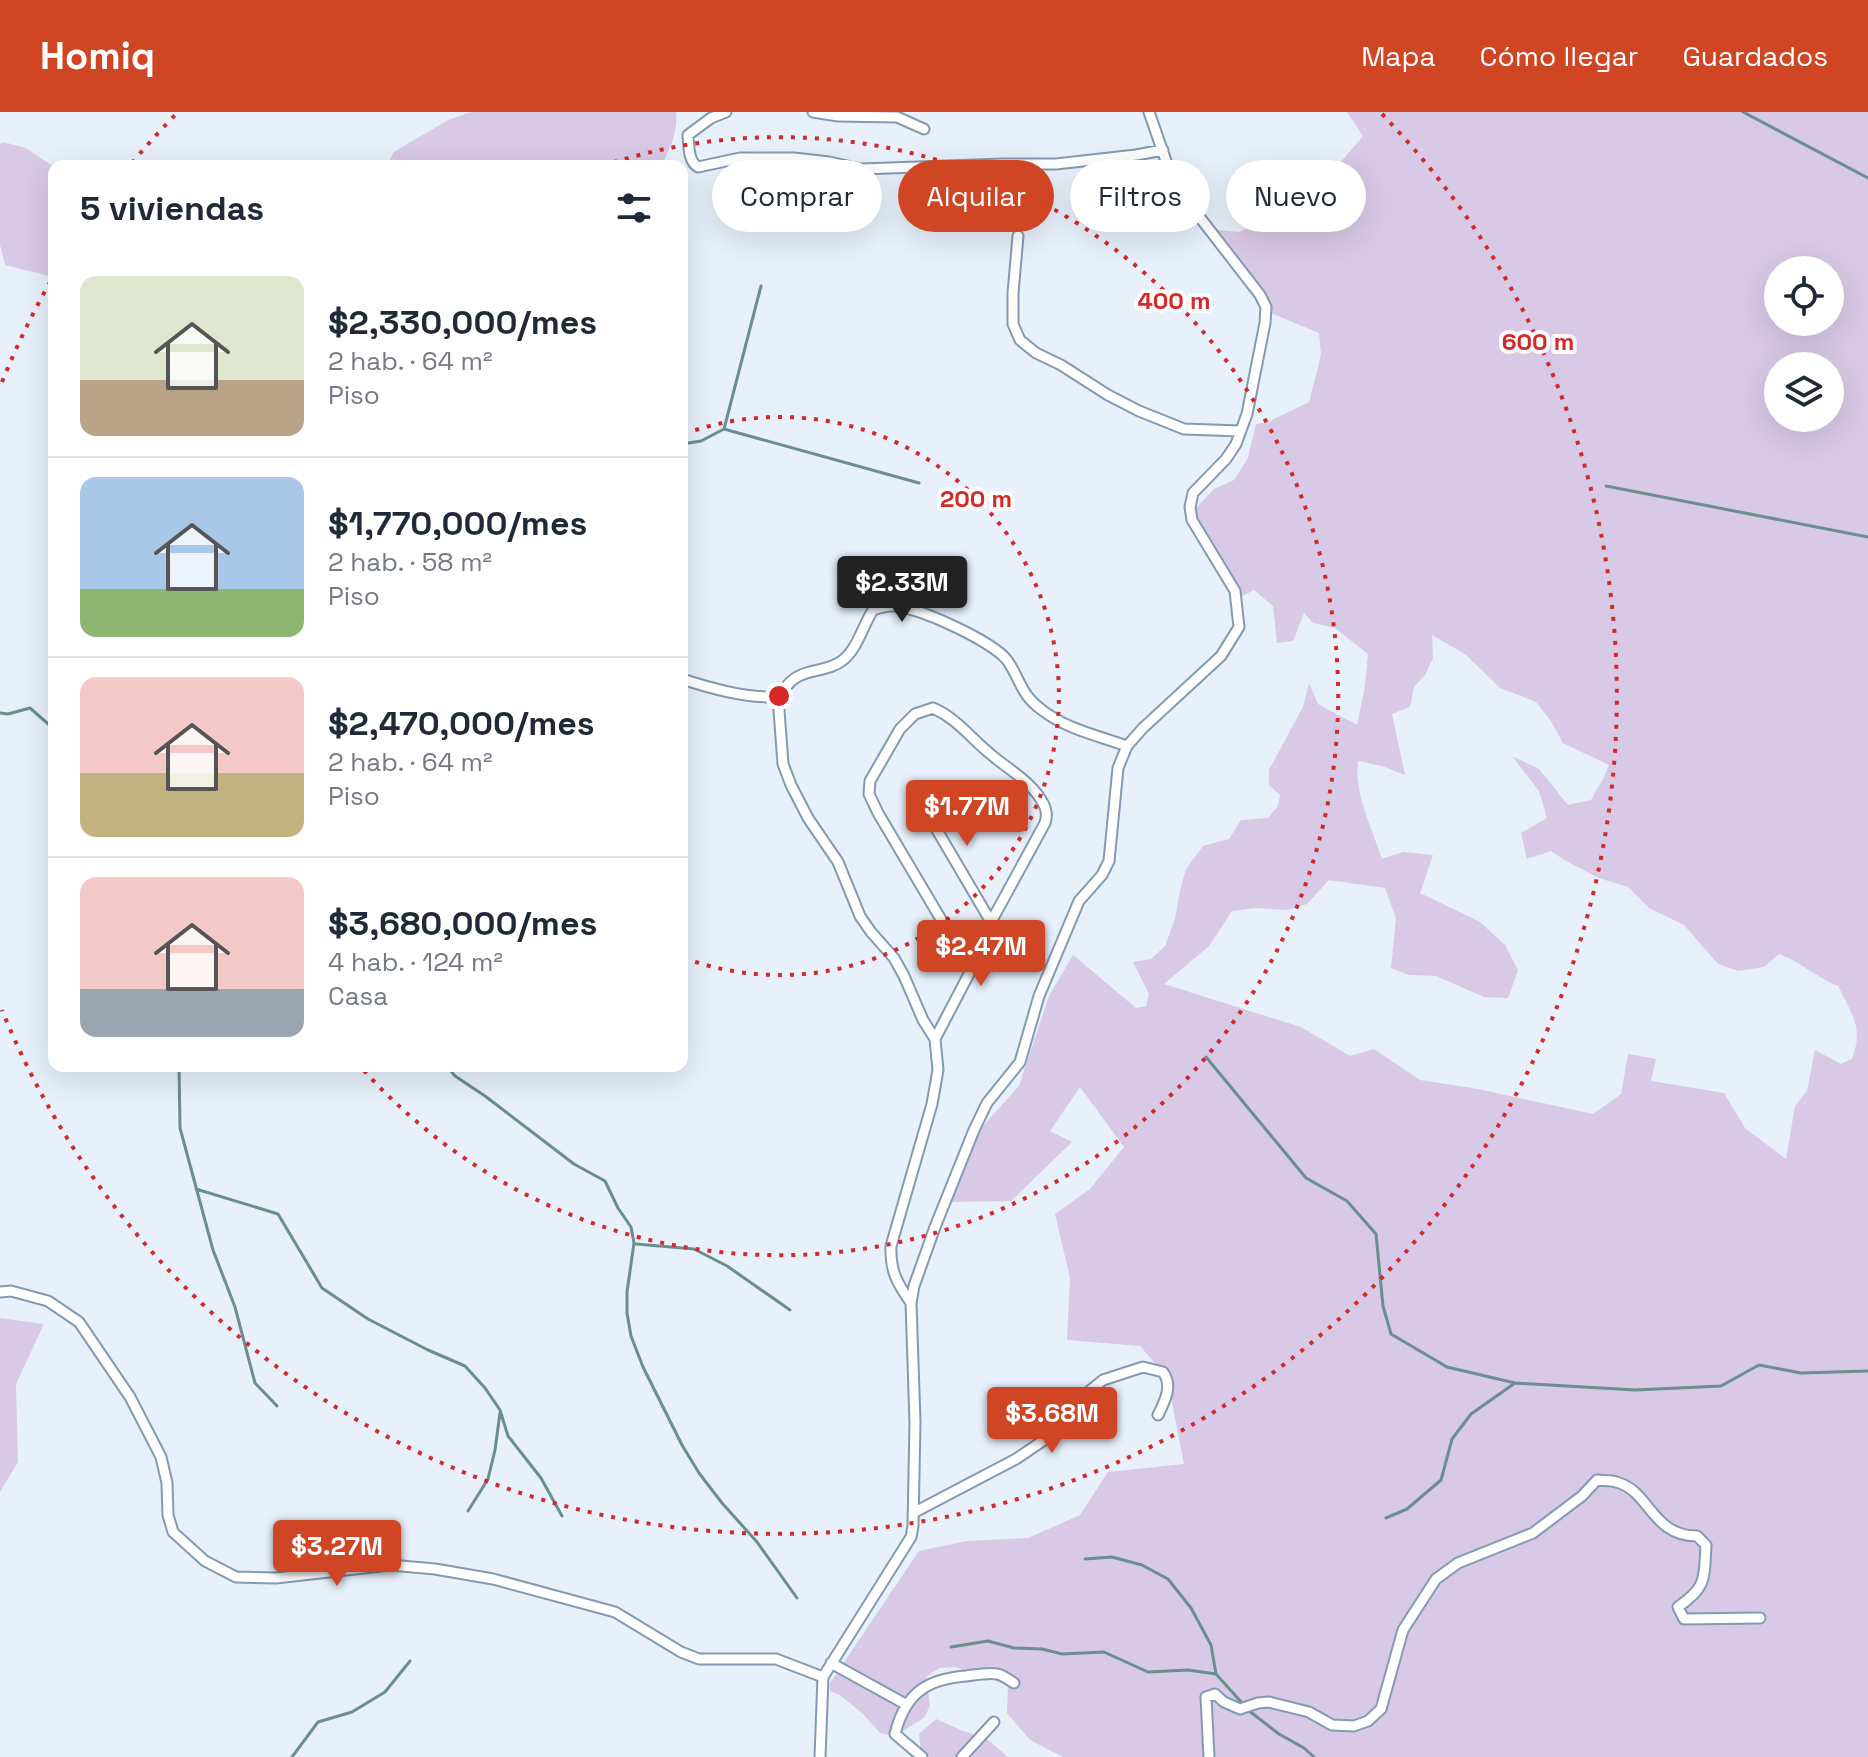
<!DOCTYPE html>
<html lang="es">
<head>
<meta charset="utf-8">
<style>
  :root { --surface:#fff; --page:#f6f6f7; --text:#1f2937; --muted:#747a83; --line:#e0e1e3; --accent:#d04624 }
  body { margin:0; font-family:"Space Grotesk",sans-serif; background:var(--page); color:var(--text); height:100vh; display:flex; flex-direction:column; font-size:30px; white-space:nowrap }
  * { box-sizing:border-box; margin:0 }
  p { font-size:26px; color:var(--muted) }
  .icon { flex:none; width:44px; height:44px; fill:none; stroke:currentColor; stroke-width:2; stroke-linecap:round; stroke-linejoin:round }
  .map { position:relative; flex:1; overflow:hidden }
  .drawer { position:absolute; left:48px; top:48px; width:640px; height:912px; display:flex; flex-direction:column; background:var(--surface); border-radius:16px; box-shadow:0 8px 32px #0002 }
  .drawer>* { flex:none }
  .top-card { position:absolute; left:712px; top:48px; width:760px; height:72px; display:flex; gap:16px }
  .controls { position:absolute; left:1764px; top:144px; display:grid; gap:16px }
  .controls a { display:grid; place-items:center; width:80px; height:80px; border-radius:50%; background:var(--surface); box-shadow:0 8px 32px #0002; font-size:40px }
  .price { position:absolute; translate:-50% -68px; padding:0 18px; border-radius:8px; background:var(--accent); color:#fff; font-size:26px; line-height:52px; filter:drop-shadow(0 2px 4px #0008) }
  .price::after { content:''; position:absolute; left:50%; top:48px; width:24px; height:18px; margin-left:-12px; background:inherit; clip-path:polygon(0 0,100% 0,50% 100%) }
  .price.current { background:#222; color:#fff }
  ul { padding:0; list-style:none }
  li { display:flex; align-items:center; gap:24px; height:200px; padding:0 32px }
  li+li { border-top:2px solid var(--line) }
  li span { display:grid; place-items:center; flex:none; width:224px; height:160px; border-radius:16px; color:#555 }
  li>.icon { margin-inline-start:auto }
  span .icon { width:96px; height:96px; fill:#fffc; stroke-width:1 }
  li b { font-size:34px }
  h2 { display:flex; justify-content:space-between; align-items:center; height:96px; padding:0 32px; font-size:34px }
  .pill { padding:0 28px; border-radius:36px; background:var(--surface); box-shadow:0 8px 32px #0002; font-size:28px; line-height:72px }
  .pill.current { background:var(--accent); color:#fff }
  header { display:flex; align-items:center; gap:48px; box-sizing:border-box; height:112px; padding:0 40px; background:var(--accent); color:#fff }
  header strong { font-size:38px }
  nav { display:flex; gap:44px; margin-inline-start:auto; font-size:28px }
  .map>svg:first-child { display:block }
  .green { fill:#d8c9e6; fill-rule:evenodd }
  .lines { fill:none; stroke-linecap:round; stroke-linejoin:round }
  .stream { stroke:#6b8e90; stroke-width:3 }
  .street-casing { stroke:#849ab3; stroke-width:13 }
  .street { stroke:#fff; stroke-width:9 }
  .ring { fill:none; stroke:#d62828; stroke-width:4; stroke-dasharray:4 8 }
  .centre { fill:#d62828; stroke:#fcfcfc; stroke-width:4 }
  .ring-label { font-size:24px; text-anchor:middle; font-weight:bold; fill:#d62828; stroke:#fcfcfc; stroke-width:8; stroke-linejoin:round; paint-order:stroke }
</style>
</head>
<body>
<header>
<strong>Homiq</strong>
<nav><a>Mapa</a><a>Cómo llegar</a><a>Guardados</a></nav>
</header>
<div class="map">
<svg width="1868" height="1645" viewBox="0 0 1868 1645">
  <rect width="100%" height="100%" fill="#e7f0fb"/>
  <path class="green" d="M471 0H676C678 20 670 37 661 54H386L394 40 448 8Z
    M1347 0H1868V1645H1063L1030 1628 1007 1601 1008 1573 955 1555 939 1556 926 1565 930 1593 925 1605 895 1624 880 1621 863 1602 840 1583 830 1579V1571L919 1439 967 1429 1028 1426 1080 1403 1108 1360 1184 1352 1167 1265 1140 1234 1067 1228 1070 1166 1055 1102 1090 1077 1124 1035 1080 975 1050 1019 1072 1030 1011 1089 950 1090 974 1024 1019 974 1049 884 1073 843 1136 896 1146 894 1149 882 1133 850 1151 847 1165 834 1175 807 1180 778 1186 757 1203 734 1229 727 1241 708 1268 706 1278 694 1280 683 1269 673V658L1303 595 1309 571 1318 592 1357 613 1365 574 1368 542 1335 516 1313 511 1304 501 1293 529 1277 531 1273 494 1254 478 1235 488 1215 454 1203 437 1195 416 1196 396 1214 377 1234 368 1248 346 1256 312 1268 310 1309 290 1321 243 1319 221 1268 200 1207 117 1239 120 1268 105 1279 86 1303 73 1327 66 1363 24ZM1778 158H1830V210H1778ZM1778 254H1830V306H1778ZM1432 523 1465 542 1500 576 1536 590 1551 609 1563 631 1609 653 1604 665 1591 688 1568 693 1539 657 1512 644 1539 679 1547 706 1521 721 1527 747 1551 739 1566 749 1599 766 1628 775 1649 796 1684 813 1718 852 1738 859 1764 855 1779 842C1801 850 1817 866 1838 874 1852 902 1864 916 1852 947L1841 952 1815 938 1807 979 1795 994 1786 1047 1745 1016 1724 981 1651 969 1656 947 1628 942 1621 982 1593 1002 1478 977 1420 968 1374 937 1350 944 1301 915 1164 872 1209 834 1232 799 1255 796 1287 798 1307 792 1329 768 1385 776 1396 806 1391 856 1409 863 1436 864 1484 885 1508 886 1518 858 1505 833 1480 810 1420 781 1433 743 1403 740 1382 747C1372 715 1354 683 1358 649L1382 654 1405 663 1392 602 1410 595 1414 575 1425 563 1433 546Z
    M3 30 26 36 54 55V165L5 153 0 133V32Z
    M0 1206 44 1212 16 1272 18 1350 0 1380Z
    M936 1607 963 1619 986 1626 1008 1645H929L921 1640 919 1622Z"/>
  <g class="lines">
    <path class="stream" d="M1743 0 1868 66
      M724 317 919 371
      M682 332 701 329 724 317 761 174
      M1606 374 1868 425
      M0 601 8 602 30 596 54 617
      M1206 945 1306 1066 1347 1089 1376 1122 1383 1194 1391 1222 1447 1255 1515 1271 1635 1278 1721 1274 1759 1253 1801 1261 1868 1259
      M179 954 180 1016 213 1138 235 1195 255 1271 277 1294
      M447 954 455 964 485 984 574 1052 605 1069 618 1096 631 1115 634 1131 627 1180V1201L631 1224 643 1255 682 1333 699 1361 722 1391 757 1430 797 1486
      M196 1077 278 1102 322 1176 368 1207 428 1238 465 1254 485 1276 500 1298 508 1324 541 1366 562 1404
      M636 1132 694 1137 727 1154 790 1198
      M468 1399 488 1367 495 1338 500 1301
      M1386 1406 1407 1397 1441 1368 1452 1327 1471 1302 1515 1271
      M1085 1447 1112 1445 1142 1453 1168 1467 1191 1496 1211 1533 1216 1562
      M951 1535 988 1529 1014 1536 1042 1537 1062 1542 1104 1540 1148 1560 1188 1558 1216 1562 1243 1592
      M1248 1598 1279 1622 1304 1636 1314 1645
      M292 1645 318 1610 352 1600 385 1580 410 1549"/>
    <defs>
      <path id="street" d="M726 0 711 6 688 23C689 34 688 49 698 55L740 46H794L829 50 861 57 1003 52H1056L1136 43 1163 38
        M813 0 838 4 897 5 924 17
        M1018 124 1013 181V212L1020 228 1036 241 1061 253 1108 283 1139 299 1184 317 1240 319
        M682 567C713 577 745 586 778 585 785 577 790 567 801 563 815 557 831 558 843 548 858 536 863 513 873 498 879 496 885 494 891 494 915 493 992 529 1007 548 1021 568 1020 582 1042 598 1066 617 1099 624 1127 634
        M778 585 783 652 791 673 808 706 838 750 860 804 871 820 894 846 904 864 923 908 935 927 938 958 932 992 891 1134C890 1159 897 1171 911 1191
        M914 679 991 810
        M935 927 971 858 991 810 1045 711C1047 704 1047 700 1044 693 1033 670 1006 656 988 640 970 625 956 606 933 596L915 602 900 617 870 669 869 682 878 701 971 858
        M0 1180 11 1179 48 1189 79 1210 130 1285 161 1345 167 1371 168 1403 173 1420 205 1449 236 1465 276 1466 390 1453 435 1457 493 1467 615 1500 681 1540 699 1547H776L823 1565
        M913 1401 1016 1347 1047 1326 1066 1298 1103 1268 1143 1255 1163 1260C1173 1274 1165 1289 1158 1303
        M831 1551 907 1593
        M820 1645 823 1565 911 1425 913 1414 915 1310 911 1191 914 1174 935 1115 974 1018 987 991 1020 950 1039 884 1079 789 1102 763 1109 749 1118 656 1127 634 1143 616 1221 544 1239 515 1235 479 1192 408 1190 395 1193 381 1226 347 1236 332 1247 302 1265 211 1266 195 1260 183 1174 72 1149 0
        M922 1645 895 1622C905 1582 926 1567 966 1564 975 1563 988 1560 997 1562 1003 1563 1009 1568 1014 1571
        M962 1645 994 1610
        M1209 1645 1206 1585 1215 1582 1224 1590 1240 1597 1258 1591 1269 1590 1309 1600 1332 1613 1354 1614 1368 1609 1381 1597 1403 1518 1436 1467 1458 1451 1533 1421 1582 1384 1597 1368C1603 1369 1610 1368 1616 1370 1650 1378 1651 1424 1697 1424L1706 1433C1704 1467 1707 1475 1678 1495L1684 1507 1760 1506"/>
    </defs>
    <use href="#street" class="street-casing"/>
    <use href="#street" class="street"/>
  </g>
  <g class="ring">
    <path d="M684 322A279 279 0 1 1 684 846"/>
    <path d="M602 54A559 559 0 1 1 360 954"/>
    <path d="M2 270A838 838 0 0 1 53 165M132 51A838 838 0 0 1 176 2M1382 2A838 838 0 1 1 2 898"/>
  </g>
  <circle cx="779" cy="584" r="12" class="centre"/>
  <g class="ring-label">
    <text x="1174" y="197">400 m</text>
    <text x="1538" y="238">600 m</text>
    <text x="976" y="395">200 m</text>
  </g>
</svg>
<div class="controls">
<a><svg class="icon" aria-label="locate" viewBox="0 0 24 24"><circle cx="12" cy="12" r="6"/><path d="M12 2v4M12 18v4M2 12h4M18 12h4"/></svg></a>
<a><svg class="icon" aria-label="layers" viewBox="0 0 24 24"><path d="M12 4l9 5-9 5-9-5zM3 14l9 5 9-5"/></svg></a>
</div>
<b class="price current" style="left:902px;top:512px">$2.33M</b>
<b class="price" style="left:967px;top:736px">$1.77M</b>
<b class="price" style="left:981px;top:876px">$2.47M</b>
<b class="price" style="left:1052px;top:1343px">$3.68M</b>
<b class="price" style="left:337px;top:1476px">$3.27M</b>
<div class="top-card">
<a class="pill">Comprar</a>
<a class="pill current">Alquilar</a>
<a class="pill">Filtros</a>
<a class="pill">Nuevo</a>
</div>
<section class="drawer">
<h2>5 viviendas<svg class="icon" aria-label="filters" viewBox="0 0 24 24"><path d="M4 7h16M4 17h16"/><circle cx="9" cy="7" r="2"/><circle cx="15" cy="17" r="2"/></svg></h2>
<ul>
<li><span style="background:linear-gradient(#dfe7d0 65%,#b9a48a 0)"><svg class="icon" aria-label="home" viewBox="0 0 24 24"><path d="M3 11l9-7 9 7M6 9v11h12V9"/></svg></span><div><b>$2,330,000/mes</b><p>2 hab. · 64 m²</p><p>Piso</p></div></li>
<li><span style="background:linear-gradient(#a9c7e8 70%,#8fb573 0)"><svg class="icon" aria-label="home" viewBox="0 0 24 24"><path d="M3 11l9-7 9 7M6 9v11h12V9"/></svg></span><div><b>$1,770,000/mes</b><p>2 hab. · 58 m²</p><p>Piso</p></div></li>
<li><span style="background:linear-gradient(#f6c9c9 60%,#c2b280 0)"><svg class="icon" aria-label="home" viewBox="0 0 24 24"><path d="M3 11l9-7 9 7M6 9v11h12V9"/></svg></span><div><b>$2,470,000/mes</b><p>2 hab. · 64 m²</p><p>Piso</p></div></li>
<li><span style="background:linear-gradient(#f6c9c9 70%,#9aa5b1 0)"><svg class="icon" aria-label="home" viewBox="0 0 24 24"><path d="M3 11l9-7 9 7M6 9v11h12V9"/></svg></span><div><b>$3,680,000/mes</b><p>4 hab. · 124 m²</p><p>Casa</p></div></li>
</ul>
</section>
</div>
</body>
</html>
